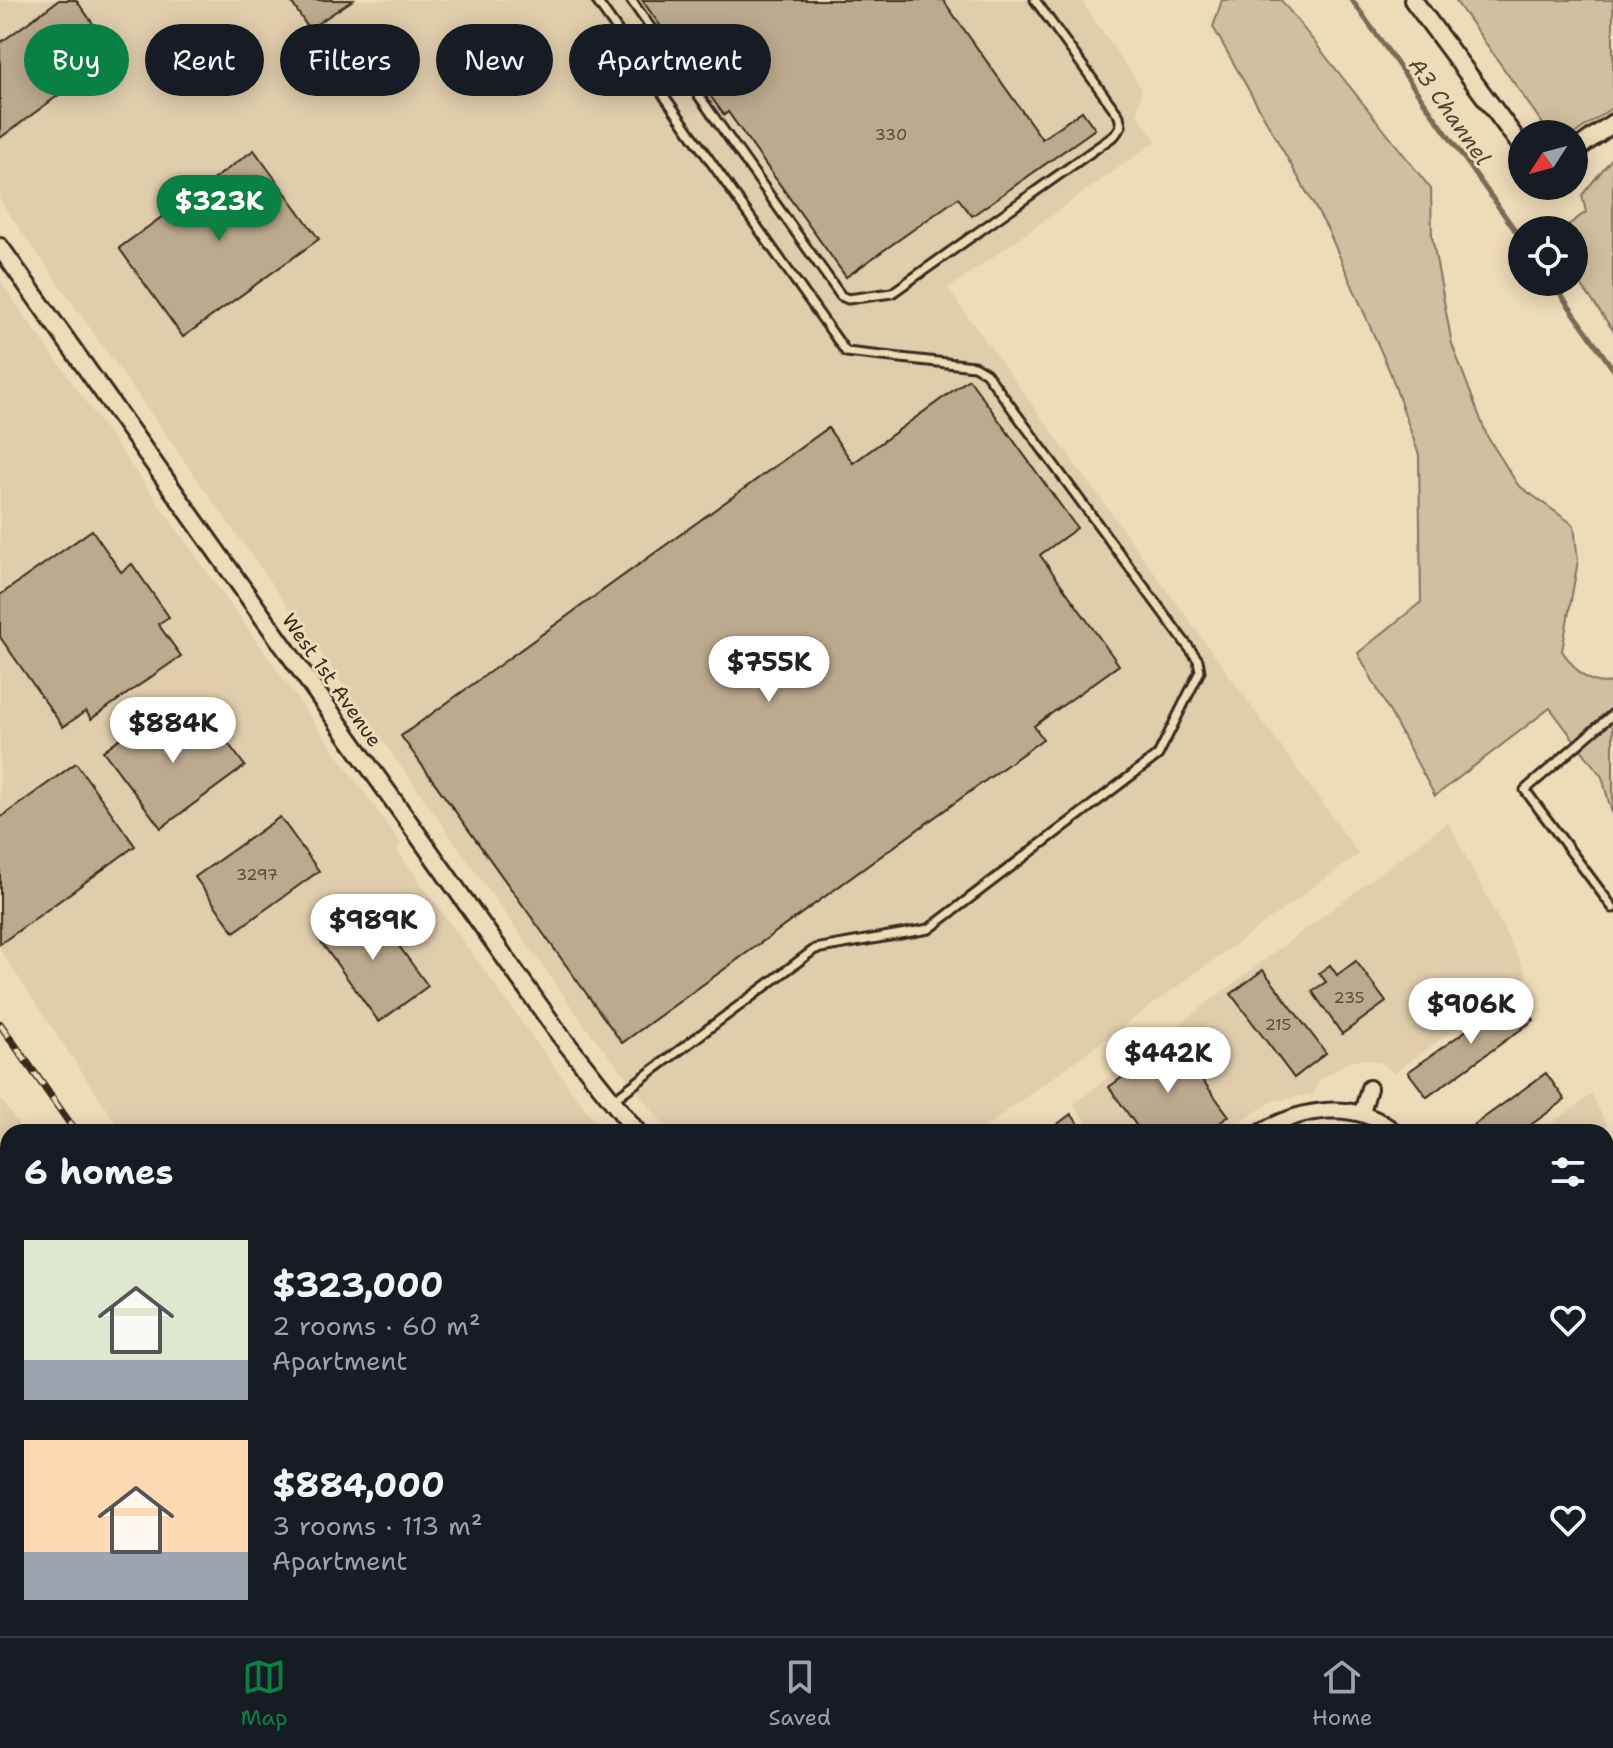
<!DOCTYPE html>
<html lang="en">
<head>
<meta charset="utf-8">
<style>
  :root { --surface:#171b24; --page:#20242c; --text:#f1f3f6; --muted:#9ea1a6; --line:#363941; --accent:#0b8043 }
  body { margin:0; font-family:"Shantell Sans",sans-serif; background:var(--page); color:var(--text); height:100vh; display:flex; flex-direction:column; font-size:30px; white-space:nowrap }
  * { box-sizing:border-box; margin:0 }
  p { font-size:26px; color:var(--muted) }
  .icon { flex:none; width:44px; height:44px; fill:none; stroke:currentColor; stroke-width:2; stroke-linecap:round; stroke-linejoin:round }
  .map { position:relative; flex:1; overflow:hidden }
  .side { position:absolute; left:0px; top:1124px; width:1614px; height:512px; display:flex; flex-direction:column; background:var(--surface); border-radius:24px 24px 0 0; box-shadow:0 4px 20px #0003 }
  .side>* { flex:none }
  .hud { position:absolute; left:24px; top:24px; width:800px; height:72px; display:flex; gap:16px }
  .needle { width:52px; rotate:234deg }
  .buttons { position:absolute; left:1508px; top:120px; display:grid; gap:16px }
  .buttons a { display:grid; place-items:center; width:80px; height:80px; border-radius:50%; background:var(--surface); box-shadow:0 4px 20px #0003; font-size:40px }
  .price { position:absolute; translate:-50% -68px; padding:0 18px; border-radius:28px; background:#fff; color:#222; font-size:26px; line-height:52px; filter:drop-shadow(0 2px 4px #0008) }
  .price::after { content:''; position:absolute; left:50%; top:48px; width:24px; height:18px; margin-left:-12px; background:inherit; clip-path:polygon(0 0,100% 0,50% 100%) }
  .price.active { background:var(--accent); color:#fff }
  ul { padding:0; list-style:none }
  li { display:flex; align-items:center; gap:24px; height:200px; padding:0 24px }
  li span { display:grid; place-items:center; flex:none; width:224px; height:160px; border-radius:0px; color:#555 }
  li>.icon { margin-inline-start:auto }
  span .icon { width:96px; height:96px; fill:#fffc; stroke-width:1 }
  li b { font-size:34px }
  h2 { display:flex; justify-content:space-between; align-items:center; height:96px; padding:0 24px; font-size:34px }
  .chip { padding:0 28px; border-radius:36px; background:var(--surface); box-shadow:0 4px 20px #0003; font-size:28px; line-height:72px }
  .chip.active { background:var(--accent); color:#fff }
  .menu { display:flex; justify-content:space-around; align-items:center; height:112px; border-top:2px solid var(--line); background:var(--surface); font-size:22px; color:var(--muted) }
  .menu a { display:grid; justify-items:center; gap:4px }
  .menu .active { color:var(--accent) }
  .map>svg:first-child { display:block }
  .built { fill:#dfcdac }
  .green { fill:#d0bfa0; stroke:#86745f; stroke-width:2 }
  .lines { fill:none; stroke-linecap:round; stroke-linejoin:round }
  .stream { stroke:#7c6b56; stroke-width:5 }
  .building { fill:#bcaa8e; stroke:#3b2a1e; stroke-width:2 }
  .service-casing { stroke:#3b2a1e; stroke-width:13 }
  .minor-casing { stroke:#3b2a1e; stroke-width:20 }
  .tertiary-casing { stroke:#3b2a1e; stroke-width:22 }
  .service { stroke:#eedcb9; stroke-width:7 }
  .minor { stroke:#eedcb9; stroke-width:14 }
  .tertiary { stroke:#eedcb9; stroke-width:16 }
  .rail-casing { stroke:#3b2a1e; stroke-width:8 }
  .rail { stroke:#eedcb9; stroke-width:5; stroke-dasharray:15; stroke-linecap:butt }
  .labels { text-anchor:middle; stroke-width:6; stroke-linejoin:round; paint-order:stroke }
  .number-label { font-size:16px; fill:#5b4a3a }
  .street-label { font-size:20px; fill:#3b2a1e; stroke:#eedcb9 }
  .water-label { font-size:22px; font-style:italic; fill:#564536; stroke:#eedcb9 }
</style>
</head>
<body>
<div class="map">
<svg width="1613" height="1636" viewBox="0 0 1613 1636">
  <rect width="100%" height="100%" fill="#eedcb9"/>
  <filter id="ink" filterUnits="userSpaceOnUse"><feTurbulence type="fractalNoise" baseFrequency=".0125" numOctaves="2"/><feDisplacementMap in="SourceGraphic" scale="16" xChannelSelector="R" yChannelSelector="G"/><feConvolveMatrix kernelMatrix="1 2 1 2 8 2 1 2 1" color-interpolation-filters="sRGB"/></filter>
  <g filter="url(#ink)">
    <path class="built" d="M0 0H1081L1142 89 1137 114 1156 141 948 289 1359 854 978 1132H670L585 1026 0 201Z
      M0 281 401 844 396 849 602 1132H122L0 950Z
      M1448 822 1528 976 1394 1073 1380 1062 1366 1059 1349 1062 1320 1080 1313 1094 1273 1101 1224 1132H1094L1073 1104Z
      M1592 1094 1613 1139V1636H1129L1122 1628H1606V1132H1540Z
      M0 1098 24 1132H8V1628H338L337 1635 347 1628H368L374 1636H0Z
      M458 1628H1050L1057 1636H464Z"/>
    <path class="green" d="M1222 0H1281L1431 189 1432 237 1452 344 1487 436 1518 485 1574 525 1578 561 1562 651C1576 670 1587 687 1613 682V817L1602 777 1550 708 1435 796 1358 653 1421 602 1419 455 1390 372 1328 230 1213 27Z
      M1455 0H1613V107L1574 134H1550Z
      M1613 157V330L1574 275V230H1561L1586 212 1582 195Z"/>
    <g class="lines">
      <path class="stream" d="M1352 0 1522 240
        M1552 282 1613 369"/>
    </g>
    <path class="building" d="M59 0H76L115 54 0 138V43Z
      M290 0H353L309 29Z
      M642 0H943L1042 139 1082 111 1095 129 972 216 958 198 846 277 728 112 724 115Z
      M254 150 319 239 183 337 119 248Z
      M969 379 1077 528 1040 555 1119 665 1034 726 1043 739 622 1043 401 736 828 428 853 463Z
      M92 530 121 572 132 564 169 617 158 624 181 656 91 719 86 711 63 727 0 637V595Z
      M154 713 175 740 207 715 245 766 161 828 103 751Z
      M76 763 135 846 0 944V818Z
      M280 817 319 871 234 932 195 877Z
      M367 902 428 986 379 1022 318 938Z
      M1356 961 1386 1002 1342 1034 1312 991 1326 982 1319 973 1330 965 1337 975Z
      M1263 970 1326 1053 1294 1078 1231 994Z
      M1516 995 1534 1020 1427 1097 1408 1072Z
      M1173 1040 1229 1116 1207 1132H1141L1109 1087Z
      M1546 1073 1565 1100 1521 1132H1464Z
      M1071 1114 1085 1132H1047Z"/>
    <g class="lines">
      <defs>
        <path id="service" d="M596 0 846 352 974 366 986 373 1198 660 1200 671 1158 755 929 929 815 949 613 1100
          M631 0 841 296 848 299 892 293 1115 135 1121 126 1119 116 1035 0
          M1613 714 1525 790 1613 908
          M504 1628V1636
          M1013 1628 1020 1636
          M823 1636 833 1628
          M1050 1636 1060 1628"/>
        <path id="minor" d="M1362 1113 1369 1088
          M1261 1132C1302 1108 1356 1099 1395 1132"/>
        <path id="tertiary" d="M1413 0 1522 147
          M1574 151 1613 123
          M0 247 560 1035 637 1132
          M1085 1628 1091 1636"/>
      </defs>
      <use href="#service" class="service-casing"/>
      <use href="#minor" class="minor-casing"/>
      <use href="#tertiary" class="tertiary-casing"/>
      <use href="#service" class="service"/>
      <use href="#minor" class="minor"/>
      <use href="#tertiary" class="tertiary"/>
      <defs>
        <path id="rail" d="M0 1024 76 1132
          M426 1628 431 1636"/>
      </defs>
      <use href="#rail" class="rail-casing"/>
      <use href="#rail" class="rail"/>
    </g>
  </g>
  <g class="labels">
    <g class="number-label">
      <text x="891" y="140">330</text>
      <text x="257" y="880">3297</text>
      <text x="1349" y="1003">235</text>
      <text x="1278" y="1030">215</text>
    </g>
    <g class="street-label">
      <text transform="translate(332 680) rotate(55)" y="7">West 1st Avenue</text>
    </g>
    <g class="water-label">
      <text transform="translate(1450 111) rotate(55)" y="8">A3 Channel</text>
    </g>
  </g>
</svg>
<div class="buttons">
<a><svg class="needle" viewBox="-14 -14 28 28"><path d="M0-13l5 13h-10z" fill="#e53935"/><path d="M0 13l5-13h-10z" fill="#9ea1a6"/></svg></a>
<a><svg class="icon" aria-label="locate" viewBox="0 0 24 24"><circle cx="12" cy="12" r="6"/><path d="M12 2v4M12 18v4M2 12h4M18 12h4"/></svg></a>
</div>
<b class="price active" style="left:219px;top:243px">$323K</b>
<b class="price" style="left:769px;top:704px">$755K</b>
<b class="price" style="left:173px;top:765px">$884K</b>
<b class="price" style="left:373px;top:962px">$989K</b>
<b class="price" style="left:1471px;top:1046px">$906K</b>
<b class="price" style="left:1168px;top:1095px">$442K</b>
<div class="hud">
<a class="chip active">Buy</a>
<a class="chip">Rent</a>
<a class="chip">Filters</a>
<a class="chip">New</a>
<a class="chip">Apartment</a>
</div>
<section class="side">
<h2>6 homes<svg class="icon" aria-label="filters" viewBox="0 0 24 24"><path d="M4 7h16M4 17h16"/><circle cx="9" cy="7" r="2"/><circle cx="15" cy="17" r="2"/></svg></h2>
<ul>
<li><span style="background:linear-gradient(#dfe7d0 75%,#9aa5b1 0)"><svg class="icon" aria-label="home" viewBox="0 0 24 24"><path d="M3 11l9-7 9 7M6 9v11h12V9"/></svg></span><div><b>$323,000</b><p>2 rooms · 60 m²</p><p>Apartment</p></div><svg class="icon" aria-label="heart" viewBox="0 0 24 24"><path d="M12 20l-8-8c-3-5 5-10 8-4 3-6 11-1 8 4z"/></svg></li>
<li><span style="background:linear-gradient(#ffd9b3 70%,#9aa5b1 0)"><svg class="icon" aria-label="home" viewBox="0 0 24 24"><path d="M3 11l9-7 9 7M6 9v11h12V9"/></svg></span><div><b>$884,000</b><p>3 rooms · 113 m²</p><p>Apartment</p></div><svg class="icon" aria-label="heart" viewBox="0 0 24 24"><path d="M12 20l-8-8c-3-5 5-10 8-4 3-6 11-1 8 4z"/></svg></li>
</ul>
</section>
</div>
<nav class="menu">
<a class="active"><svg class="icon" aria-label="map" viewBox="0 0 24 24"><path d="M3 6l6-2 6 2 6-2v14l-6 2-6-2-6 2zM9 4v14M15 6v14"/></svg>Map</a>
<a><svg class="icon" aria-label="saved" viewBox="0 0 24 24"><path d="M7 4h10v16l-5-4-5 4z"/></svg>Saved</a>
<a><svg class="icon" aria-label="home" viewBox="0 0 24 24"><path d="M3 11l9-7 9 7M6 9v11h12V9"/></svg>Home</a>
</nav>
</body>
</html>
